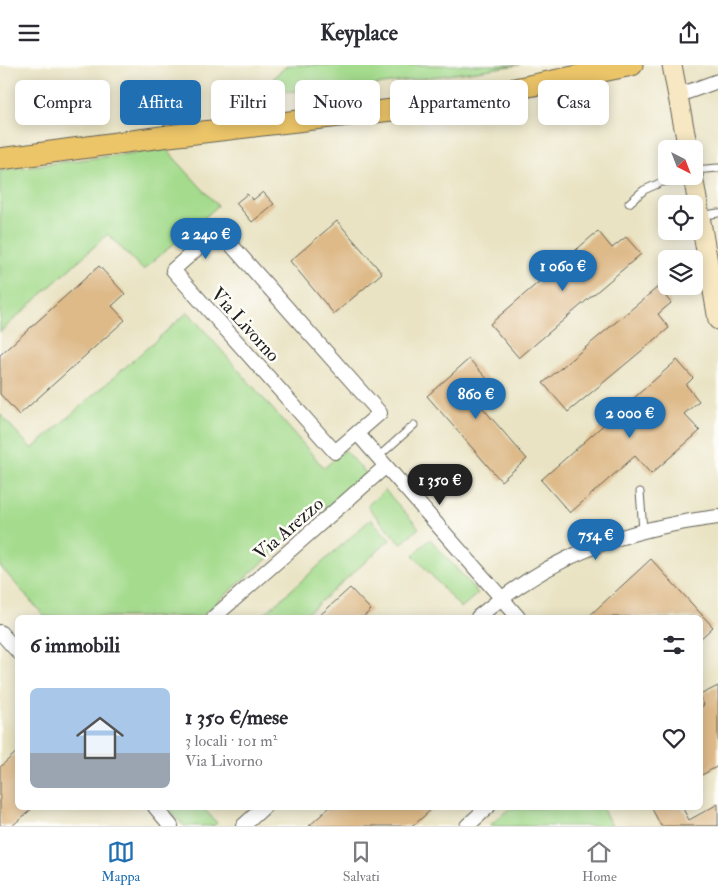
<!DOCTYPE html>
<html lang="it">
<head>
<meta charset="utf-8">
<style>
  :root { --surface:#fff; --page:#f2f2f3; --text:#2b2b33; --muted:#7c7c81; --line:#e1e1e2; --accent:#1f6fb2 }
  body { margin:0; font-family:"IM FELL Double Pica",serif; background:var(--page); color:var(--text); height:100vh; display:flex; flex-direction:column; font-size:19px; white-space:nowrap }
  * { box-sizing:border-box; margin:0 }
  p { font-size:16px; color:var(--muted) }
  .icon { flex:none; width:28px; height:28px; fill:none; stroke:currentColor; stroke-width:2; stroke-linecap:round; stroke-linejoin:round }
  .map { position:relative; flex:1; overflow:hidden }
  .sheet { position:absolute; left:15px; top:550px; width:688px; height:195px; display:flex; flex-direction:column; background:var(--surface); border-radius:8px; box-shadow:0 2px 12px #0003 }
  .sheet>* { flex:none }
  .banner { position:absolute; left:15px; top:15px; width:689px; height:45px; display:flex; gap:10px }
  .needle { width:32px; rotate:138deg }
  .tools { position:absolute; left:658px; top:75px; display:grid; gap:10px }
  .tools a { display:grid; place-items:center; width:45px; height:45px; border-radius:8px; background:var(--surface); box-shadow:0 2px 12px #0003; font-size:25px }
  .price { position:absolute; translate:-50% -42px; padding:0 11px; border-radius:18px; background:var(--accent); color:#fff; font-size:16px; line-height:32px; filter:drop-shadow(0 1px 2px #0008) }
  .price::after { content:''; position:absolute; left:50%; top:30px; width:15px; height:11px; margin-left:-8px; background:inherit; clip-path:polygon(0 0,100% 0,50% 100%) }
  .price.active { background:#222; color:#fff }
  ul { padding:0; list-style:none }
  li { display:flex; align-items:center; gap:15px; height:125px; padding:0 15px }
  li+li { border-top:1px solid var(--line) }
  li span { display:grid; place-items:center; flex:none; width:140px; height:100px; border-radius:8px; color:#555 }
  li>.icon { margin-inline-start:auto }
  span .icon { width:60px; height:60px; fill:#fffc; stroke-width:1 }
  li b { font-size:21px }
  h2 { display:flex; justify-content:space-between; align-items:center; height:60px; padding:0 15px; font-size:21px }
  .chip { padding:0 18px; border-radius:8px; background:var(--surface); box-shadow:0 2px 12px #0003; font-size:18px; line-height:45px }
  .chip.active { background:var(--accent); color:#fff }
  header { display:flex; justify-content:space-between; align-items:center; height:65px; padding:0 15px; background:var(--surface); font-size:22px; font-weight:800 }
  .menu { display:flex; justify-content:space-around; align-items:center; height:70px; border-top:1px solid var(--line); background:var(--surface); font-size:14px; color:var(--muted) }
  .menu a { display:grid; justify-items:center; gap:2px }
  .menu .active { color:var(--accent) }
  .map>svg:first-child { display:block }
  .green { fill:#a4db8d; stroke:#607c54 }
  .building { fill:#deba89 }
  .lines { fill:none; stroke-linecap:round; stroke-linejoin:round }
  .service-casing { stroke:#646256; stroke-width:9 }
  .minor-casing { stroke:#646256; stroke-width:16 }
  .secondary-casing { stroke:#646256; stroke-width:21 }
  .primary-casing { stroke:#646256; stroke-width:23 }
  .service { stroke:#fff; stroke-width:7 }
  .minor { stroke:#fff; stroke-width:14 }
  .secondary { stroke:#f7e8c3; stroke-width:19 }
  .primary { stroke:#ecc569; stroke-width:21 }
  .labels { text-anchor:middle; stroke-width:5; stroke-linejoin:round; paint-order:stroke }
  .street-label { font-size:19px; fill:#1c1c1c; stroke:#fdfcf7 }
</style>
</head>
<body>
<header><svg class="icon" aria-label="menu" viewBox="0 0 24 24"><path d="M4 6h16M4 12h16M4 18h16"/></svg>Keyplace<svg class="icon" aria-label="share" viewBox="0 0 24 24"><path d="M12 15V3M7 8l5-5 5 5M5 13v7h14v-7"/></svg></header>
<div class="map">
<svg width="718" height="761" viewBox="0 0 718 761">
  <rect width="100%" height="100%" fill="#fdfcf7"/>
  <filter id="ink" filterUnits="userSpaceOnUse"><feTurbulence type="fractalNoise" baseFrequency=".02" numOctaves="2"/><feDisplacementMap in="SourceGraphic" scale="10" xChannelSelector="R" yChannelSelector="G"/><feConvolveMatrix kernelMatrix="1 2 1 2 8 2 1 2 1" color-interpolation-filters="sRGB"/></filter>
  <filter id="wash" filterUnits="userSpaceOnUse"><feTurbulence type="fractalNoise" baseFrequency=".0096" numOctaves="4" result="noise"/><feDisplacementMap in="SourceGraphic" scale="20" xChannelSelector="R" yChannelSelector="G"/><feGaussianBlur stdDeviation="1.12" result="paint"/><feColorMatrix in="noise" values="0 0 0 0 0 0 0 0 0 0 0 0 0 0 0 0 0 1.4 0 .05"/><feComposite in="paint" operator="in"/></filter>
  <g filter="url(#wash)">
    <rect width="100%" height="100%" fill="#e9e3c3"/>
    <path class="green" d="M288 0H519L340 25 271 27 275 11Z
      M166 84 218 141 143 205 108 169 0 267V105Z
      M188 247 324 403 345 385 366 408 200 552H45L0 501V349L32 384Z
      M385 425 419 463 401 479 367 441Z
      M371 454 390 475 303 552H261Z
      M430 474 478 528 461 543 413 490Z
      M168 743H203L217 758 214 761H184Z
      M510 743H602L612 761H489Z"/>
    <g id="blocks">
      <path class="building" d="M263 127 274 139 252 157 236 138 247 129 253 135Z
        M337 156 382 208 334 249 290 196Z
        M598 166 612 183 626 172 641 189 519 293 490 259Z
        M99 201 125 229 112 241 125 255 19 350 0 329V290Z
        M658 222 671 238 658 249 669 263 568 347 543 318Z
        M469 294 491 318 474 333 527 394 501 416 427 331Z
        M677 295 693 313 686 320 699 336 684 349 700 366 651 409 635 391 570 448 541 415Z
        M651 494 713 562 700 574V552H588Z
        M350 523 371 545 363 552H318Z
        M718 621V701L700 711V643L704 640 700 630Z
        M18 686V742H34L12 761H0V702Z
        M718 739V761H661L651 742H682L689 755Z
        M330 742H434L413 761H309Z"/>
    </g>
  </g>
  <g filter="url(#ink)">
    <use href="#blocks" fill-opacity="0" stroke="#646256" stroke-width="1"/>
    <g class="lines">
      <defs>
        <path id="service" d="M694 105 718 103
          M629 138 644 125 662 117 692 112
          M700 151 718 148
          M378 392 414 360
          M640 427 643 465"/>
        <path id="minor" d="M679 30 718 16
          M218 165 380 348 335 387 173 205Z
          M357 368 518 552
          M214 552 386 401
          M478 552C552 490 623 464 718 452
          M0 567 18 587
          M155 742 171 761
          M243 761 264 742
          M467 761 488 742"/>
        <path id="secondary" d="M672 0 688 84
          M693 111 718 255"/>
        <path id="primary" d="M0 94 169 71 435 40 632 0"/>
      </defs>
      <use href="#service" class="service-casing"/>
      <use href="#minor" class="minor-casing"/>
      <use href="#secondary" class="secondary-casing"/>
      <use href="#primary" class="primary-casing"/>
      <use href="#service" class="service"/>
      <use href="#minor" class="minor"/>
      <use href="#secondary" class="secondary"/>
      <use href="#primary" class="primary"/>
    </g>
  </g>
  <g class="labels">
    <g class="street-label">
      <text transform="translate(246 259) rotate(48)" y="7">Via Livorno</text>
      <text transform="translate(288 463) rotate(-41)" y="7">Via Arezzo</text>
    </g>
  </g>
</svg>
<div class="tools">
<a><svg class="needle" viewBox="-14 -14 28 28"><path d="M0-13l5 13h-10z" fill="#e53935"/><path d="M0 13l5-13h-10z" fill="#7c7c81"/></svg></a>
<a><svg class="icon" aria-label="locate" viewBox="0 0 24 24"><circle cx="12" cy="12" r="6"/><path d="M12 2v4M12 18v4M2 12h4M18 12h4"/></svg></a>
<a><svg class="icon" aria-label="layers" viewBox="0 0 24 24"><path d="M12 4l9 5-9 5-9-5zM3 14l9 5 9-5"/></svg></a>
</div>
<b class="price" style="left:206px;top:195px">2 240 €</b>
<b class="price" style="left:563px;top:227px">1 060 €</b>
<b class="price" style="left:476px;top:355px">860 €</b>
<b class="price" style="left:630px;top:374px">2 000 €</b>
<b class="price active" style="left:440px;top:441px">1 350 €</b>
<b class="price" style="left:596px;top:496px">754 €</b>
<div class="banner">
<a class="chip">Compra</a>
<a class="chip active">Affitta</a>
<a class="chip">Filtri</a>
<a class="chip">Nuovo</a>
<a class="chip">Appartamento</a>
<a class="chip">Casa</a>
</div>
<section class="sheet">
<h2>6 immobili<svg class="icon" aria-label="filters" viewBox="0 0 24 24"><path d="M4 7h16M4 17h16"/><circle cx="9" cy="7" r="2"/><circle cx="15" cy="17" r="2"/></svg></h2>
<ul>
<li><span style="background:linear-gradient(#a9c7e8 65%,#9aa5b1 0)"><svg class="icon" aria-label="home" viewBox="0 0 24 24"><path d="M3 11l9-7 9 7M6 9v11h12V9"/></svg></span><div><b>1 350 €/mese</b><p>3 locali · 101 m²</p><p>Via Livorno</p></div><svg class="icon" aria-label="heart" viewBox="0 0 24 24"><path d="M12 20l-8-8c-3-5 5-10 8-4 3-6 11-1 8 4z"/></svg></li>
</ul>
</section>
</div>
<nav class="menu">
<a class="active"><svg class="icon" aria-label="map" viewBox="0 0 24 24"><path d="M3 6l6-2 6 2 6-2v14l-6 2-6-2-6 2zM9 4v14M15 6v14"/></svg>Mappa</a>
<a><svg class="icon" aria-label="saved" viewBox="0 0 24 24"><path d="M7 4h10v16l-5-4-5 4z"/></svg>Salvati</a>
<a><svg class="icon" aria-label="home" viewBox="0 0 24 24"><path d="M3 11l9-7 9 7M6 9v11h12V9"/></svg>Home</a>
</nav>
</body>
</html>
